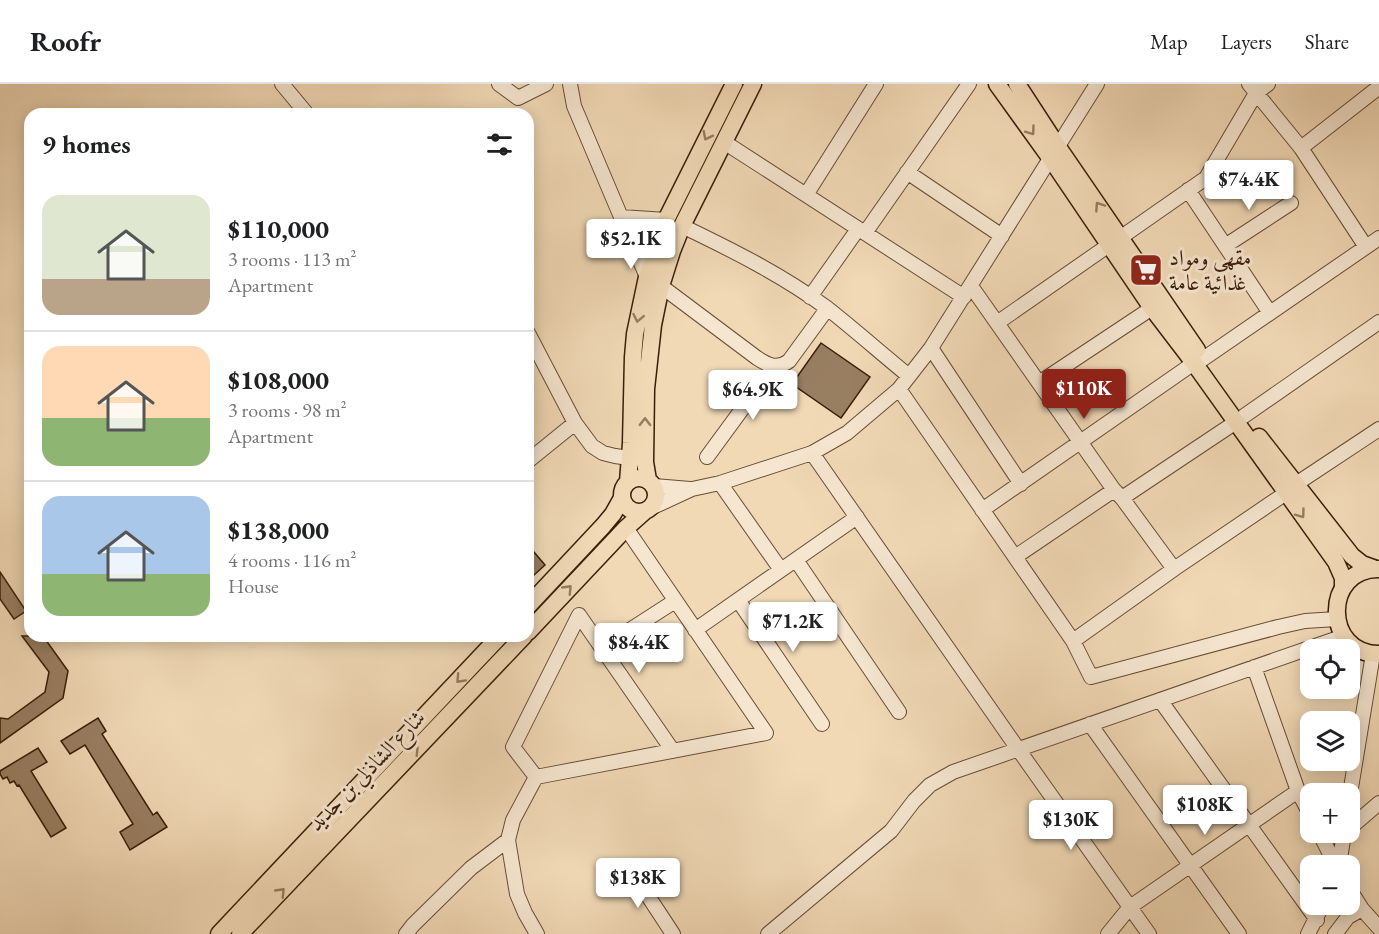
<!DOCTYPE html>
<html lang="en">
<head>
<meta charset="utf-8">
<style>
  :root { --surface:#fff; --page:#f6f6f6; --text:#202124; --muted:#757577; --line:#e0e0e0; --accent:#8f2418 }
  body { margin:0; font-family:"EB Garamond",Amiri,serif; background:var(--page); color:var(--text); height:100vh; display:flex; flex-direction:column; font-size:22px; white-space:nowrap }
  * { box-sizing:border-box; margin:0 }
  p { font-size:20px; color:var(--muted) }
  .icon { flex:none; width:33px; height:33px; fill:none; stroke:currentColor; stroke-width:2; stroke-linecap:round; stroke-linejoin:round }
  .map { position:relative; flex:1; overflow:hidden }
  .panel { position:absolute; left:24px; top:24px; width:510px; height:534px; display:flex; flex-direction:column; background:var(--surface); border-radius:18px; box-shadow:0 3px 15px #0003 }
  .panel>* { flex:none }
  .fabs { position:absolute; left:1300px; top:555px; display:grid; gap:12px }
  .fabs a { display:grid; place-items:center; width:60px; height:60px; border-radius:12px; background:var(--surface); box-shadow:0 3px 15px #0003; font-size:30px }
  .price { position:absolute; translate:-50% -51px; padding:0 14px; border-radius:6px; background:#fff; color:#222; font-size:20px; line-height:39px; filter:drop-shadow(0 2px 3px #0008) }
  .price::after { content:''; position:absolute; left:50%; top:36px; width:18px; height:14px; margin-left:-9px; background:inherit; clip-path:polygon(0 0,100% 0,50% 100%) }
  .price.on { background:var(--accent); color:#fff }
  ul { padding:0; list-style:none }
  li { display:flex; align-items:center; gap:18px; height:150px; padding:0 18px }
  li+li { border-top:2px solid var(--line) }
  li span { display:grid; place-items:center; flex:none; width:168px; height:120px; border-radius:18px; color:#555 }
  li>.icon { margin-inline-start:auto }
  span .icon { width:72px; height:72px; fill:#fffc; stroke-width:1 }
  li b { font-size:26px }
  h2 { display:flex; justify-content:space-between; align-items:center; height:72px; padding:0 18px; font-size:26px }
  header { display:flex; align-items:center; gap:36px; box-sizing:border-box; height:84px; padding:0 30px; background:var(--surface); border-bottom:2px solid var(--line) }
  header strong { font-size:28px }
  nav { display:flex; gap:33px; margin-inline-start:auto; font-size:21px }
  .map>svg:first-child { display:block }
  .building { fill:#997f62; stroke:#3a1e08; stroke-width:1.5 }
  .lines { fill:none; stroke-linecap:round; stroke-linejoin:round }
  .minor-casing { stroke:#684d34; stroke-width:16 }
  .major-casing { stroke:#3a1e08; stroke-width:19 }
  .minor { stroke:#f6e6d0; stroke-width:14 }
  .major { stroke:#f1d9b6; stroke-width:16 }
  .oneway { stroke:#967c5f }
  .labels { text-anchor:middle; stroke-width:6; stroke-linejoin:round; paint-order:stroke }
  .poi-label { font-size:22px; fill:#3a1e08; stroke:#f6e6d0; text-anchor:start }
  .street-label { font-size:22px; fill:#3a1e08; stroke:#f6e6d0 }
</style>
</head>
<body>
<header>
<strong>Roofr</strong>
<nav><a>Map</a><a>Layers</a><a>Share</a></nav>
</header>
<div class="map">
<svg width="1379" height="850" viewBox="0 0 1379 850">
  <rect width="100%" height="100%" fill="#f1d9b6"/>
  <filter id="stains"><feTurbulence type="fractalNoise" baseFrequency=".00333" numOctaves="4"/><feColorMatrix values="0 0 0 0 .2 0 0 0 0 .09 0 0 0 0 .02 0 0 0 .5 -.17"/></filter>
  <radialGradient id="worn" r=".72"><stop offset=".6" stop-color="#630" stop-opacity="0"/><stop offset="1" stop-color="#630" stop-opacity=".3"/></radialGradient>
  <path class="building" d="M821 259 870 293 841 334 792 300Z
    M528 461 545 481 533 492 528 486Z
    M0 488 26 527 14 535 0 515Z
    M22 552H43L68 587 63 614 0 659V634L8 635 45 608 49 588Z
    M98 634 106 647 102 650 153 731 157 728 167 743 130 766 120 748 133 740 85 661 70 670 61 657Z
    M38 664 47 678 31 687 66 744 51 753 19 701 17 702 14 697 10 699 7 693 3 695 0 690V687Z"/>
  <g class="lines">
    <defs>
      <path id="minor" d="M282 0 307 30
        M499 0 518 14 546 0
        M570 0 574 22 621 133
        M1249 0 1301 64 1366 163
        M724 58 964 213
        M1301 64 1379 3
        M907 88 1002 152
        M1188 106 1270 229
        M806 111 876 0
        M682 142C732 166 782 191 827 224 855 246 882 270 909 292
        M865 149 969 0
        M1120 154 1206 94 1256 9 1268 0
        M1225 162 1291 119
        M647 193 621 133 666 136
        M661 202 757 274C768 281 777 286 789 277L827 225
        M971 202 1114 406 1122 414 1174 485
        M810 213 858 145
        M997 239 1109 161
        M528 249 575 339 592 362 603 369 615 372 630 374
        M931 264 1021 400
        M1039 299 1152 224
        M899 305 1073 557 1091 593 1278 543 1305 537 1337 535
        M1244 332 1379 238
        M812 369 1018 665 1149 850
        M707 373 773 283
        M528 377 575 339
        M720 399 781 486
        M1296 400 1379 345
        M654 402 690 405
        M1122 414 1236 338
        M653 423 692 405 720 399 812 369 847 349 899 305 931 264 1097 0
        M982 426 1194 279 1203 275 1379 154
        M1015 473 1114 406
        M796 476 899 628
        M738 516 822 640
        M695 546 857 433
        M1073 557 1174 485 1286 409
        M602 564 675 517
        M1254 583 1298 707 1311 732
        M1160 616 1317 836
        M1090 640 1239 850
        M536 693 766 649 626 444
        M536 693 513 663 579 531 673 667
        M536 693 513 736 508 756 517 810 525 829 537 850
        M1350 710 1373 570
        M1350 744 1379 719
        M1319 748 1336 782
        M1339 782 1344 749
        M629 783 673 850
        M1350 806 1362 825
        M406 850 413 841 471 784 508 756
        M768 850 891 747 914 717 930 701 953 688 1344 552
        M1108 850 1130 823 1298 707
        M1308 850 1323 820
        M1335 850 1348 833 1362 825 1379 844"/>
      <path id="major" d="M997 0 1051 75 1152 224 1194 279 1336 478 1343 494V504
        M1017 0 1058 63 1197 266
        M1259 353 1352 472 1362 480 1373 484
        M622 411a17 17 0 1 1 34 0a17 17 0 1 1-34 0Z
        M648 396 645 378 646 305 653 241 661 202 672 167 682 142 753 0
        M628 398 631 359 633 273 635 250 647 193 666 136 734 0
        M1378 485C1323 485 1323 570 1379 570
        M528 522 603 442 613 430 622 414
        M528 548 626 444 644 428
        M219 850 500 552
        M240 850 524 552"/>
    </defs>
    <use href="#minor" class="minor-casing"/>
    <use href="#major" class="major-casing"/>
    <use href="#minor" class="minor"/>
    <use href="#major" class="major"/>
  </g>
  <defs><path id="oneway-chevron" d="M-2-3.5L2.5 0L-2 3.5" fill="none" stroke-width="1.6" stroke-linecap="round" stroke-linejoin="round" transform="scale(1.5)"/></defs>
  <g class="oneway">
    <use href="#oneway-chevron" transform="translate(1031 47) rotate(54)"/>
    <use href="#oneway-chevron" transform="translate(707 52) rotate(117)"/>
    <use href="#oneway-chevron" transform="translate(1099 122) rotate(-124)"/>
    <use href="#oneway-chevron" transform="translate(638 234) rotate(101)"/>
    <use href="#oneway-chevron" transform="translate(645 338) rotate(-89)"/>
    <use href="#oneway-chevron" transform="translate(1301 430) rotate(54)"/>
    <use href="#oneway-chevron" transform="translate(568 505) rotate(-46)"/>
    <use href="#oneway-chevron" transform="translate(460 595) rotate(133)"/>
    <use href="#oneway-chevron" transform="translate(415 666) rotate(-46)"/>
    <use href="#oneway-chevron" transform="translate(281 808) rotate(-46)"/>
  </g>
  <defs>
    <symbol id="supermarket-square" viewBox="-11 -11 22 22"><rect x="-9" y="-9" width="18" height="18" rx="4" fill="#8f2418" stroke="#f6e6d0"/><path d="M-6-5.5h2.5l.6 2H6L4.5 2H-2.5L-4.4-4H-6ZM-1.5 3.2a1.3 1.3 0 1 0 .1 0ZM3 3.2a1.3 1.3 0 1 0 .1 0Z" fill="#fff"/></symbol>
  </defs>
  <g fill-rule="evenodd">
    <use href="#supermarket-square" x="1127" y="167" width="38" height="38"/>
  </g>
  <g class="labels">
    <g class="poi-label">
      <text x="1169" y="181">مقهى ومواد<tspan x="1169" dy="25">غذائية عامة</tspan></text>
    </g>
    <g class="street-label">
      <text transform="translate(366 686) rotate(-46)" y="8">شارع الشاذلي بن جديد</text>
    </g>
  </g>
  <rect width="100%" height="100%" filter="url(#stains)"/>
  <rect width="100%" height="100%" fill="url(#worn)"/>
</svg>
<div class="fabs">
<a><svg class="icon" aria-label="locate" viewBox="0 0 24 24"><circle cx="12" cy="12" r="6"/><path d="M12 2v4M12 18v4M2 12h4M18 12h4"/></svg></a>
<a><svg class="icon" aria-label="layers" viewBox="0 0 24 24"><path d="M12 4l9 5-9 5-9-5zM3 14l9 5 9-5"/></svg></a>
<a>+</a>
<a>−</a>
</div>
<b class="price" style="left:1249px;top:127px">$74.4K</b>
<b class="price" style="left:631px;top:186px">$52.1K</b>
<b class="price on" style="left:1084px;top:336px">$110K</b>
<b class="price" style="left:753px;top:337px">$64.9K</b>
<b class="price" style="left:793px;top:569px">$71.2K</b>
<b class="price" style="left:639px;top:590px">$84.4K</b>
<b class="price" style="left:1205px;top:752px">$108K</b>
<b class="price" style="left:1071px;top:767px">$130K</b>
<b class="price" style="left:638px;top:825px">$138K</b>
<section class="panel">
<h2>9 homes<svg class="icon" aria-label="filters" viewBox="0 0 24 24"><path d="M4 7h16M4 17h16"/><circle cx="9" cy="7" r="2"/><circle cx="15" cy="17" r="2"/></svg></h2>
<ul>
<li><span style="background:linear-gradient(#dfe7d0 70%,#b9a48a 0)"><svg class="icon" aria-label="home" viewBox="0 0 24 24"><path d="M3 11l9-7 9 7M6 9v11h12V9"/></svg></span><div><b>$110,000</b><p>3 rooms · 113 m²</p><p>Apartment</p></div></li>
<li><span style="background:linear-gradient(#ffd9b3 60%,#8fb573 0)"><svg class="icon" aria-label="home" viewBox="0 0 24 24"><path d="M3 11l9-7 9 7M6 9v11h12V9"/></svg></span><div><b>$108,000</b><p>3 rooms · 98 m²</p><p>Apartment</p></div></li>
<li><span style="background:linear-gradient(#a9c7e8 65%,#8fb573 0)"><svg class="icon" aria-label="home" viewBox="0 0 24 24"><path d="M3 11l9-7 9 7M6 9v11h12V9"/></svg></span><div><b>$138,000</b><p>4 rooms · 116 m²</p><p>House</p></div></li>
</ul>
</section>
</div>
</body>
</html>
